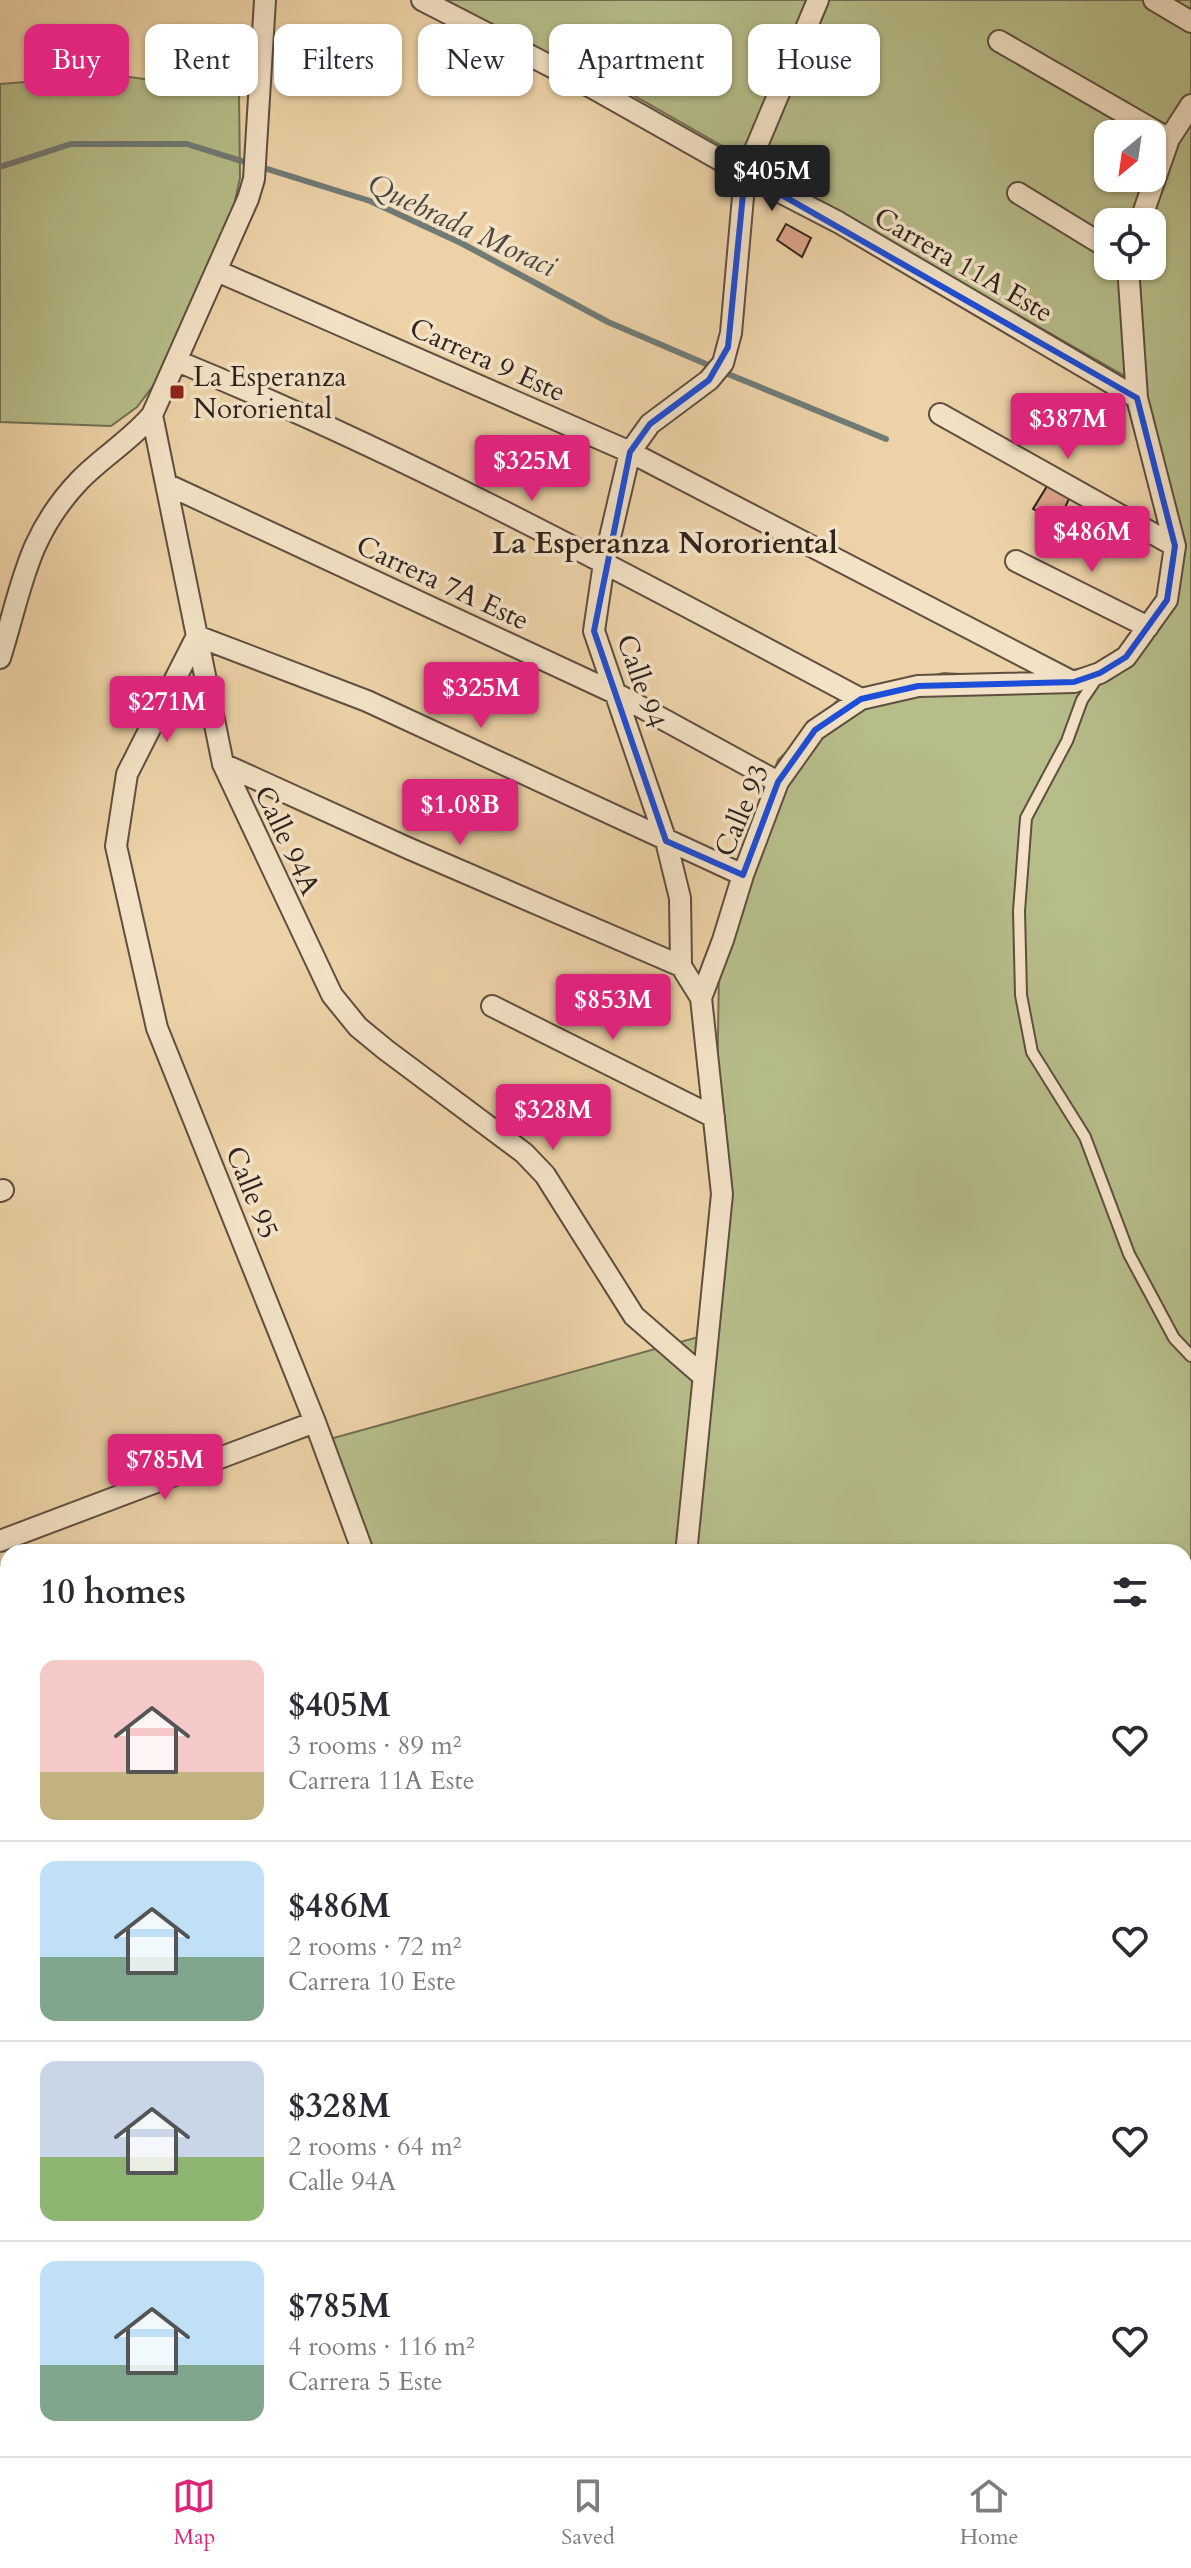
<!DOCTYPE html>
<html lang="en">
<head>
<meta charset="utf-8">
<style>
  :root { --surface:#fff; --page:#f2f2f3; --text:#2b2b33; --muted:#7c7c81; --line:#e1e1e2; --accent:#db2777 }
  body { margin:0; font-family:Cardo,serif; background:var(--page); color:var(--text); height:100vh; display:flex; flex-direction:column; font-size:30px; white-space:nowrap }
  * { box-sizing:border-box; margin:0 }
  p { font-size:26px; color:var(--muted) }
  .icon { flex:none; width:44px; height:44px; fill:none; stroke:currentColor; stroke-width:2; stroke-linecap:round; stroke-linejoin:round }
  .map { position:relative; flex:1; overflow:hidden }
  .drawer { position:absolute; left:0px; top:1544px; width:1192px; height:912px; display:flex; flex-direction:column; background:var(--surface); border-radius:24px 24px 0 0; box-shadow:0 2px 6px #0004 }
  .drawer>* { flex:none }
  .hud { position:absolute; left:24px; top:24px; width:1144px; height:72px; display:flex; gap:16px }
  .needle { width:52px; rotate:209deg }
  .fabs { position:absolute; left:1094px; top:120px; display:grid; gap:16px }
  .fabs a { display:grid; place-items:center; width:72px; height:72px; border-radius:16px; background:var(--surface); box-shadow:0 2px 6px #0004; font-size:40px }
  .price { position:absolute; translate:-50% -68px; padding:0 18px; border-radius:8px; background:var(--accent); color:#fff; font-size:26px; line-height:52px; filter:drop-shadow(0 2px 4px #0008) }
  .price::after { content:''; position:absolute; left:50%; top:48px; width:24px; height:18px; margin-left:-12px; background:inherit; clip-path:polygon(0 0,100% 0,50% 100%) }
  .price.active { background:#222; color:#fff }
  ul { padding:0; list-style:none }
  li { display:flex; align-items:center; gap:24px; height:200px; padding:0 40px }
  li+li { border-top:2px solid var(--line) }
  li span { display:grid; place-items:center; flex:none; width:224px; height:160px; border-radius:16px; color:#555 }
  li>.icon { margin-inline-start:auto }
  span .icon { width:96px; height:96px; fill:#fffc; stroke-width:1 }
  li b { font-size:34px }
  h2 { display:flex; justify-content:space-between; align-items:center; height:96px; padding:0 40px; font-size:34px }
  .chip { padding:0 28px; border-radius:16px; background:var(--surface); box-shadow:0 2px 6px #0004; font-size:28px; line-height:72px }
  .chip.active { background:var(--accent); color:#fff }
  .dock { display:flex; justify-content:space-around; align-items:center; height:112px; border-top:2px solid var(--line); background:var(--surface); font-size:22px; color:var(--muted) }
  .dock a { display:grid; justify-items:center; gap:4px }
  .dock .active { color:var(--accent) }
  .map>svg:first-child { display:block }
  .green { fill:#b6bd89; stroke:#727054; stroke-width:2; fill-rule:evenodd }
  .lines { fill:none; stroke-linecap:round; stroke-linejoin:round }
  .stream { stroke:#707b76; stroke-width:6 }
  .building { fill:#dda389; stroke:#2f231e; stroke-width:2 }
  .lane-casing { stroke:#5e4f40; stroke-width:14 }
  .street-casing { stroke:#5e4f40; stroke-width:24 }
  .lane { stroke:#f3e2c6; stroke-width:10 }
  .street { stroke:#f3e2c6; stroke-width:20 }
  .marked { fill:none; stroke:#1d4ed8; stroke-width:6; stroke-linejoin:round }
  .poi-dot { fill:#8f2418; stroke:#f3e2c6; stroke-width:3 }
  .labels { text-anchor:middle; stroke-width:7; stroke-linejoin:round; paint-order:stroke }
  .street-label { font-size:28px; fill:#2f231e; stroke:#f3e2c6 }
  .poi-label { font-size:28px; fill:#2f231e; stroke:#f3e2c6; text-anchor:start }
  .water-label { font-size:30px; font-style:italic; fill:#4a4843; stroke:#f3e2c6 }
  .neighbourhood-label { font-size:30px; font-weight:bold; fill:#2f231e; stroke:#f3e2c6 }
</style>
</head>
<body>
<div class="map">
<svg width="1191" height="2456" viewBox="0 0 1191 2456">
  <rect width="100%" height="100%" fill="#edd2a7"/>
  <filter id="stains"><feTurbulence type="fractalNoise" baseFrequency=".0025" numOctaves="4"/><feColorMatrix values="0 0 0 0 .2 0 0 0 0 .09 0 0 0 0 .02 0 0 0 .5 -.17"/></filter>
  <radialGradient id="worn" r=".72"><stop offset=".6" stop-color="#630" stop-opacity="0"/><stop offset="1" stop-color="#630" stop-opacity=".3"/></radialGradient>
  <path class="green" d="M440 0H1191V2456H556L567 2448H1184V1552H368L330 1439 713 1333 719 973 747 847 778 760 845 693 944 673 1030 678 1114 662 1167 604 1179 523 1128 378 631 94ZM1108 134H1152V178H1108ZM1108 222H1152V266H1108Z
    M115 75 239 92 240 178 232 214 156 382 137 407 111 426 0 422V84Z"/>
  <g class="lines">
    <path class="stream" d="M0 167 71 144H187L370 201 461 243 608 322 713 367
      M723 372 886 439
      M1184 1580 1191 1577
      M0 1789H8
      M0 2176 8 2173"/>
  </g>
  <path class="building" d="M786 224 811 238 802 257 777 240Z
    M1052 478 1073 490 1058 523 1033 509Z"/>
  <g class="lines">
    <defs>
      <path id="lane" d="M1097 678 1082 700 1067 741 1026 818 1019 911 1021 995 1032 1052 1085 1137 1129 1254 1174 1338 1191 1356"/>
      <path id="street" d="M422 0 593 88 745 174 838 222 1137 398
        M1154 0 1191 22
        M999 41 1169 139
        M1018 193 1108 248
        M1140 222 1169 139 1191 105
        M217 271 630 452 1071 681
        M177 361C412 457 637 580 861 699
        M940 414 1175 546
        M152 415 223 764 332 995 358 1027 386 1050 524 1153 545 1175 634 1316 703 1376
        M166 484 617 694 778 782
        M1016 561 1148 627
        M0 658C22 588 26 537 79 481 102 457 130 441 152 415L248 199 254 179 265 0
        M223 764 410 849 681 966
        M701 998 681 966 680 898 666 841 594 631 604 563 630 452 650 424 709 380 723 363 731 333 745 174 818 0
        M492 1006 714 1117
        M0 1191 3 1190
        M0 1541 315 1422
        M363 1552 315 1422 157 1028 116 846 127 774 197 636 367 701 743 875
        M689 1552 687 1544 722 1194 701 998 723 940 743 875 778 782 815 730 861 699 918 686 1074 682 1100 673 1126 657 1167 600 1175 546 1137 398 1128 266
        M0 1576 8 1589
        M173 2456 177 2448"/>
    </defs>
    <use href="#lane" class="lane-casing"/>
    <use href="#street" class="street-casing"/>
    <use href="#lane" class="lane"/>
    <use href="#street" class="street"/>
  </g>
  <path class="marked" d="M745 174 1137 398 1175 546 1167 600 1126 657 1100 673 1074 682 918 686 861 699 815 730 778 782 743 875 666 841 594 631 630 452 650 424 709 380 728 347Z"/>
  <rect class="poi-dot" x="169" y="384" width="16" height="16" rx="4"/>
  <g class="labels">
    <g class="street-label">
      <text transform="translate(964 264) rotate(30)" y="10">Carrera 11A Este</text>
      <text transform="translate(488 359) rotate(24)" y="10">Carrera 9 Este</text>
      <text transform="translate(443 582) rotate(25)" y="10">Carrera 7A Este</text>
      <text transform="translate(642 681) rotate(71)" y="10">Calle 94</text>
      <text transform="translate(741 810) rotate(-67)" y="10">Calle 93</text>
      <text transform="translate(288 840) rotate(65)" y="10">Calle 94A</text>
      <text transform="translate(253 1192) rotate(68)" y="10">Calle 95</text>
    </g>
    <g class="poi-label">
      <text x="193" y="386">La Esperanza<tspan x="193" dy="32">Nororiental</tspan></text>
    </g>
    <g class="water-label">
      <text transform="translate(462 225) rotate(25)" y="10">Quebrada Moraci</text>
    </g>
    <g class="neighbourhood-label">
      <text x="665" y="553">La Esperanza Nororiental</text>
    </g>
  </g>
  <rect width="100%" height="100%" filter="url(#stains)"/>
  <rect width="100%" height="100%" fill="url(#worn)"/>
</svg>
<div class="fabs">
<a><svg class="needle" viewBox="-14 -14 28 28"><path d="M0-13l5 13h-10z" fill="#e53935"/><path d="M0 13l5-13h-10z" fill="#7c7c81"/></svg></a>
<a><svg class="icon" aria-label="locate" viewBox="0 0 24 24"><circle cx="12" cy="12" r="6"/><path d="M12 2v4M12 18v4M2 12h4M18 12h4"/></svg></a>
</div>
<b class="price active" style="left:772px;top:213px">$405M</b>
<b class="price" style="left:1068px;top:461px">$387M</b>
<b class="price" style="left:532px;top:503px">$325M</b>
<b class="price" style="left:1092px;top:574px">$486M</b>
<b class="price" style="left:481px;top:730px">$325M</b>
<b class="price" style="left:167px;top:744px">$271M</b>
<b class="price" style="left:460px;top:847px">$1.08B</b>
<b class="price" style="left:613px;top:1042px">$853M</b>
<b class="price" style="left:553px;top:1152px">$328M</b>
<b class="price" style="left:165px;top:1502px">$785M</b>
<div class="hud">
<a class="chip active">Buy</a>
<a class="chip">Rent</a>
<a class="chip">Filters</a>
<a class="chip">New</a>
<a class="chip">Apartment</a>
<a class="chip">House</a>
</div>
<section class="drawer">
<h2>10 homes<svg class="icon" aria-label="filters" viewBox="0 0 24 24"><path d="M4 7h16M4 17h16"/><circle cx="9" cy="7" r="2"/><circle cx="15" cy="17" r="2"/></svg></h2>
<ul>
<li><span style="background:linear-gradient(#f6c9c9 70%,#c2b280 0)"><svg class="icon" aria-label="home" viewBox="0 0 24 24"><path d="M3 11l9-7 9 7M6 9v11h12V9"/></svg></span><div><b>$405M</b><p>3 rooms · 89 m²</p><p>Carrera 11A Este</p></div><svg class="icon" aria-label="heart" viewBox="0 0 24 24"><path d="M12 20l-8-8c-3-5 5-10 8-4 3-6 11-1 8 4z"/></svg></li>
<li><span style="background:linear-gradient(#bfe0f5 60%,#7fa58c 0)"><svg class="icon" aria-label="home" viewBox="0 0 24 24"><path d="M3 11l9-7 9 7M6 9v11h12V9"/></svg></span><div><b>$486M</b><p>2 rooms · 72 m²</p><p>Carrera 10 Este</p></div><svg class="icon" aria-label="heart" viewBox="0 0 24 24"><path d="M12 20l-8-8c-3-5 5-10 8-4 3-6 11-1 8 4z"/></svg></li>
<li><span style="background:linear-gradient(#c9d6e8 60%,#8fb573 0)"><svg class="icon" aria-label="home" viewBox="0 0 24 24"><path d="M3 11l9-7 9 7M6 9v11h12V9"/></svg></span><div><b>$328M</b><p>2 rooms · 64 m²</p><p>Calle 94A</p></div><svg class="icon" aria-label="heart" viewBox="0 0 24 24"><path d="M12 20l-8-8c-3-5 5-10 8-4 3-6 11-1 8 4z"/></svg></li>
<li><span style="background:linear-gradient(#bfe0f5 65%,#7fa58c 0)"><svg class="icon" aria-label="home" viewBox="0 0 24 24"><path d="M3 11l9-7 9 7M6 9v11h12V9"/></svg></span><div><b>$785M</b><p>4 rooms · 116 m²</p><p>Carrera 5 Este</p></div><svg class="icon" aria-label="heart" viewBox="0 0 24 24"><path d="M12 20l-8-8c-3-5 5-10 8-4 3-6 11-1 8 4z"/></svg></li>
</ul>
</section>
</div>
<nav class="dock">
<a class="active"><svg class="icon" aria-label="map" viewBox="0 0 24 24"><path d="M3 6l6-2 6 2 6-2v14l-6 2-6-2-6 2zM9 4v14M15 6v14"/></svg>Map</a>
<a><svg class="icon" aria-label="saved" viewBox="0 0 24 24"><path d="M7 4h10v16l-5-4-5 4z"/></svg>Saved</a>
<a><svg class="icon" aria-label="home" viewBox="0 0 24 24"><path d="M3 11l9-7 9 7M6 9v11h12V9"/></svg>Home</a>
</nav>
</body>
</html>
